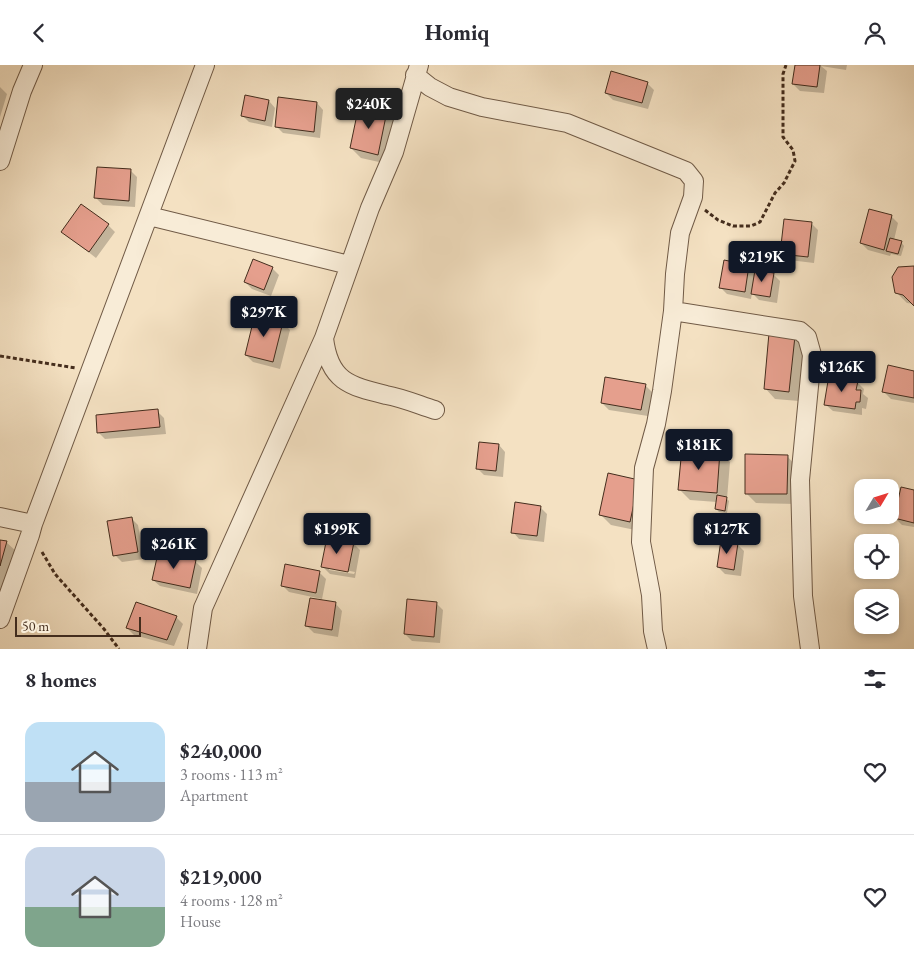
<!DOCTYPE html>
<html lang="en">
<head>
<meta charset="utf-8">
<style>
  :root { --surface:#fff; --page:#f7f7f7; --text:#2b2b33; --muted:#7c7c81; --line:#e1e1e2; --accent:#111827 }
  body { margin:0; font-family:"EB Garamond",serif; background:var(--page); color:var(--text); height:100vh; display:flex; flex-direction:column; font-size:19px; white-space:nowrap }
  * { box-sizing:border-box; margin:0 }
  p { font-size:16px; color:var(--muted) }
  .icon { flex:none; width:28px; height:28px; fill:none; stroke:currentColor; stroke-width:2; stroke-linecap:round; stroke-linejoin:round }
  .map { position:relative; height:584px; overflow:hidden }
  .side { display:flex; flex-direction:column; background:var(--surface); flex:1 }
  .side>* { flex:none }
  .needle { width:32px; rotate:52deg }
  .buttons { position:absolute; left:854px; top:414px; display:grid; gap:10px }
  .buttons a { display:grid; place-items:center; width:45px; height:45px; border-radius:10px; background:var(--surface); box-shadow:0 2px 8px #0003; font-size:25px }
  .scale { position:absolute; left:15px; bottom:12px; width:126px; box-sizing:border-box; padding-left:5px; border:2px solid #442d1d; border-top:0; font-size:14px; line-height:18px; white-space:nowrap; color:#442d1d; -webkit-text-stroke:4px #f8ecd7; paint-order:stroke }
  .price { position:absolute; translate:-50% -42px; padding:0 11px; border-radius:5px; background:var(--accent); color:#fff; font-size:16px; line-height:32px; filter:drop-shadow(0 1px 2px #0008) }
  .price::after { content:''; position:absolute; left:50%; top:30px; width:15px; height:11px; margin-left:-8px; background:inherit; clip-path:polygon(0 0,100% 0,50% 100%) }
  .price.on { background:#222; color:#fff }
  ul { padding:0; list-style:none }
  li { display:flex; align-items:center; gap:15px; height:125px; padding:0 25px }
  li+li { border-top:1px solid var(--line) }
  li span { display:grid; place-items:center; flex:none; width:140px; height:100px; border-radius:15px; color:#555 }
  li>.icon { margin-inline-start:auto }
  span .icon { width:60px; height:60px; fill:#fffc; stroke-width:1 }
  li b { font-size:21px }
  h2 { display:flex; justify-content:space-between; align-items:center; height:60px; padding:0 25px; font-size:21px }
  header { display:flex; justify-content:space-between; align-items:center; height:65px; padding:0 25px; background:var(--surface); font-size:22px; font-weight:700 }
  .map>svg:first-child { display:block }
  .shadow { fill:#0003; fill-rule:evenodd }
  .building { fill:#e59f8d; stroke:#442d1d }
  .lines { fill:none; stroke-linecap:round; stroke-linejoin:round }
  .street-casing { stroke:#705a46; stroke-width:20 }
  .path { stroke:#442d1d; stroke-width:3; stroke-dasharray:4 2.5; stroke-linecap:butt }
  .street { stroke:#f8ecd7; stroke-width:18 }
</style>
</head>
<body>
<header><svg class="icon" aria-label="back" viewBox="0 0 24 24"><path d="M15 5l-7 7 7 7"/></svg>Homiq<svg class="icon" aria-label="person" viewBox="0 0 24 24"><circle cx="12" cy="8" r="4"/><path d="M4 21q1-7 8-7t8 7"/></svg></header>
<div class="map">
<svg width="914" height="584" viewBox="0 0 914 584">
  <rect width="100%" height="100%" fill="#f4e1c2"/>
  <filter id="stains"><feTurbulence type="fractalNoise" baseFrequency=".004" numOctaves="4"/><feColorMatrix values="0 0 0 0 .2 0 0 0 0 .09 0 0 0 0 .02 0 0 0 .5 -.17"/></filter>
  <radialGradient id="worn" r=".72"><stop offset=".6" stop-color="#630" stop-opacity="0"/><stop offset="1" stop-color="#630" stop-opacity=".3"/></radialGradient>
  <path class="shadow" d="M796 0H847L846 5 821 1 827 6 824 28 800 26 793 19Z
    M647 18 654 25 648 44 613 35 606 28Z
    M0 22 7 29 0 52Z
    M269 36 275 43 272 62 249 57 242 50Z
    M317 38 323 45 320 73 283 68 276 61Z
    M387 47 397 58 388 99 361 93 351 83Z
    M130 105 137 112 135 142 103 140 96 133Z
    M891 151 898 158 894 175 901 177 904 181 901 191 891 189 890 191 868 185 861 178Z
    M811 158 818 165 814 198 789 195 782 188Z
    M108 160 115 167 96 193 63 167Z
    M725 197 749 201 756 208 773 209 780 216 777 238 759 235 752 228 751 234 727 229 721 223Z
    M914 202V239L907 238 897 228Z
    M272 203 279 210 271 231 252 224 245 217Z
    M283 258 290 265 280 304 253 297 246 290Z
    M794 272 805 282 799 336 775 334 765 323Z
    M914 307V338L891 334 884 327Z
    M857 317 864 324 863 329 868 333 866 344 862 343V350L833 346 826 340Z
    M645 320 652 327 648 351 609 345 602 338Z
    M157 346 164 353 166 369 105 374 98 367Z
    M499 380 505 387 503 412 484 410 477 403Z
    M719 387 730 397 727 434 729 436 727 448 719 447 716 444 717 437 690 435 680 425Z
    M787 391 797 402V439L756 438 746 428Z
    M914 426V462L902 460 895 453Z
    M648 427 640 466 611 460 600 449Z
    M540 442 547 449 544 477 519 474 513 467Z
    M131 453 138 460 144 494 122 497 115 490Z
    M0 476 6 477 17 487 6 525 0 524Z
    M353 478 360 485 355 513 330 509 323 502ZM329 502 355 507 354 509 329 505Z
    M737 479 744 486 741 511 725 509 718 502Z
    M195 496 202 503 197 529 160 521 153 515Z
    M319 507 326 514 322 534 289 527 282 520Z
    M436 538 443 545 440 578 412 576 405 569Z
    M336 539 342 546 338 572 314 568 307 561Z
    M176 552 183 559 174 581 134 570 127 563Z"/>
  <path class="building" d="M795 0H820L817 22 792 19Z
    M611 6 648 17 642 38 605 28Z
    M245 30 269 35 265 56 241 51Z
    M278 32 317 37 314 67 275 62Z
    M359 40 387 46 378 90 350 83Z
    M97 102 131 104 129 136 94 133Z
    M81 139 109 159 89 187 61 167Z
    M869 144 892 150 884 185 860 178Z
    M784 154 812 157 808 192 780 189Z
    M890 173 902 176 898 189 886 186Z
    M253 194 273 202 264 225 244 217Z
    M724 195 749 200 745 227 719 223Z
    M914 201V241L903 230 895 228 892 212 898 202Z
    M755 205 774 208 770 232 751 229Z
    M255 249 283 257 273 297 245 290Z
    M769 268 795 271 789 327 764 324Z
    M888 300 914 306V333L882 327Z
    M829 310 858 316 856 325H861L860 337H856L855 344 824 340Z
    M605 312 646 319 641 345 601 338Z
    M158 344 160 362 97 368 96 350Z
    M479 377 499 379 496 406 476 404Z
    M682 383 720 386 717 428 678 425Z
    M745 389 788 390 787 429H745Z
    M608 408 639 415 630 457 599 450Z
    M901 422 914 425V458L894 453Z
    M717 430 727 432 725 446 715 444Z
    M515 437 541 441 537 471 511 468Z
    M132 452 138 487 113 491 107 456Z
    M327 472 354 477 348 507 321 502Z
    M0 475 7 476 0 501Z
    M721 475 738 478 734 505 717 502Z
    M158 488 196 495 190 523 152 515Z
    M285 499 320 506 316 528 281 521Z
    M310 533 336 537 332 565 305 561Z
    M407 534 437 537 434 572 404 569Z
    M136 537 177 551 167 575 126 563Z"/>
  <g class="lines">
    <defs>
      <path id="street" d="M419 0 394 87 370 143 324 273C329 316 349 321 386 330 403 333 419 340 435 345
        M415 10 430 22 449 32 482 42 567 58 686 106 694 116 693 132 680 168 675 209 673 246 662 326 656 359 644 403 641 477 651 530 653 566 657 584
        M0 96 22 26 33 0
        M149 151 349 200
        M673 246 800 266 807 272 812 290 800 415 803 531 810 584
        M0 452 33 459
        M0 554 30 470 33 459 205 0
        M197 584 203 543 324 273"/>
    </defs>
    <use href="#street" class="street-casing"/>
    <path class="path" d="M705 145 718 155 733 161H751L760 157 775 128 784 118 795 96 793 85 783 72V9L786 0
      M0 291 76 303
      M42 487 55 509 104 564 119 584"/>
    <use href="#street" class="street"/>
  </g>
  <rect width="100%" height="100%" filter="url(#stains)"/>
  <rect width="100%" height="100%" fill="url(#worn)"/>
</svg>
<div class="buttons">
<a><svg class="needle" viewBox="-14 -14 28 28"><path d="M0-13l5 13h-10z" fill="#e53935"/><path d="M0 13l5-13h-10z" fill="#7c7c81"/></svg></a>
<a><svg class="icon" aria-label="locate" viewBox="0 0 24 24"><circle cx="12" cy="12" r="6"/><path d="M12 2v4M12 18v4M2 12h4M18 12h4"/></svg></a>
<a><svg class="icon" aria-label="layers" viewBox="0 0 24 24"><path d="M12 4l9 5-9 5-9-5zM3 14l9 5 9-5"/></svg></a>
</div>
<div class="scale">50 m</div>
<b class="price on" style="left:369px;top:65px">$240K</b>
<b class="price" style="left:762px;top:218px">$219K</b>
<b class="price" style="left:264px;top:273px">$297K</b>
<b class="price" style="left:842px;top:328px">$126K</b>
<b class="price" style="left:699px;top:406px">$181K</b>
<b class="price" style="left:337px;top:490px">$199K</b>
<b class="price" style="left:727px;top:490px">$127K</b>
<b class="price" style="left:174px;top:505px">$261K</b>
</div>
<section class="side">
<h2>8 homes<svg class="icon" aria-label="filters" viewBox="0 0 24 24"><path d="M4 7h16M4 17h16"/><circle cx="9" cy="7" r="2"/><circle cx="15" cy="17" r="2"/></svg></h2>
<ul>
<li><span style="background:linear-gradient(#bfe0f5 60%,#9aa5b1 0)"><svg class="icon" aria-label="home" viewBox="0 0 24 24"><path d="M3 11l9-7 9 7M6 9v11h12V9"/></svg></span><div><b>$240,000</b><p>3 rooms · 113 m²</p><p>Apartment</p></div><svg class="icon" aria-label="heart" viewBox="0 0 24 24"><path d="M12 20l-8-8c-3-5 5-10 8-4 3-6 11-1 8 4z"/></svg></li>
<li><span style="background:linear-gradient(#c9d6e8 60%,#7fa58c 0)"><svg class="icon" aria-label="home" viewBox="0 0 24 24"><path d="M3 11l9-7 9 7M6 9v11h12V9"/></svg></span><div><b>$219,000</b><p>4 rooms · 128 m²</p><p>House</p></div><svg class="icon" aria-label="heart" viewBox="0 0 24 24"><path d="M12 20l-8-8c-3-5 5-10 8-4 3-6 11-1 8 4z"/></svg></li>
</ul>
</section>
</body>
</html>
